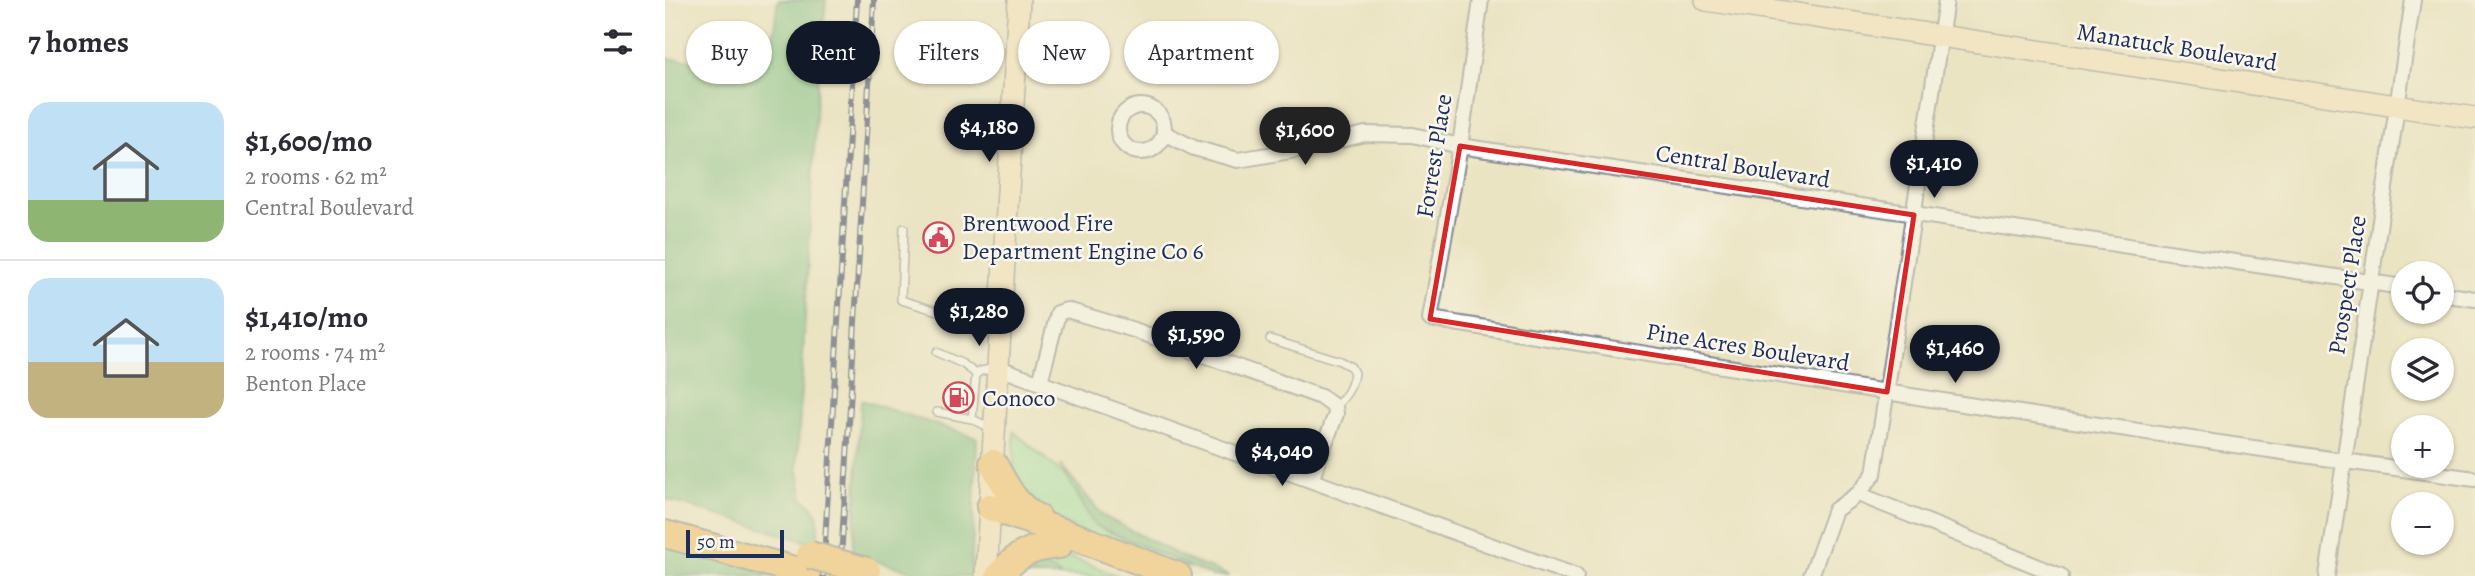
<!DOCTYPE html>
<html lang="en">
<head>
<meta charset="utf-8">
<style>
  :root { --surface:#fff; --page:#f7f7f7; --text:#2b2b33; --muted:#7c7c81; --line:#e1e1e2; --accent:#111827 }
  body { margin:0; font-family:Alegreya,serif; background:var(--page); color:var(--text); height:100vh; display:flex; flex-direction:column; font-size:26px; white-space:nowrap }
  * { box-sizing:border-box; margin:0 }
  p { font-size:23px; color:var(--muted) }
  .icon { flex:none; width:38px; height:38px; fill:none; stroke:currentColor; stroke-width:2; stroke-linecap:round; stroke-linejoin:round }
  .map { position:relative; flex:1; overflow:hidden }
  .sheet { display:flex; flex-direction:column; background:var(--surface); width:665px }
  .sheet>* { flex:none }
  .guide { position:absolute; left:21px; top:21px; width:665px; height:63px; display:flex; gap:14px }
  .fabs { position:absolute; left:1726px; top:261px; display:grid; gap:14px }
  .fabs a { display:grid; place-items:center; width:63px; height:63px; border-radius:50%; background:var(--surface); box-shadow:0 2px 5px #0004; font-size:35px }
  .scale { position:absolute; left:21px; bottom:18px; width:98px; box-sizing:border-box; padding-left:7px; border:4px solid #1b2f5e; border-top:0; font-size:19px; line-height:24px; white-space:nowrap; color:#1b2f5e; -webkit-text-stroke:5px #fbf7ec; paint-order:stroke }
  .price { position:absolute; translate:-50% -60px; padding:0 16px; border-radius:24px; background:var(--accent); color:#fff; font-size:23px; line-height:46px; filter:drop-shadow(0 2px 4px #0008) }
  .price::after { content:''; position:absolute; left:50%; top:42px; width:21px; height:16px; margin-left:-10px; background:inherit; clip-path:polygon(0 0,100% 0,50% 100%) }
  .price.current { background:#222; color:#fff }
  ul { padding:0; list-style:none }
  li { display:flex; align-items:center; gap:21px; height:175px; padding:0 28px }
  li+li { border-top:2px solid var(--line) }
  li span { display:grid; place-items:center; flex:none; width:196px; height:140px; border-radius:21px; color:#555 }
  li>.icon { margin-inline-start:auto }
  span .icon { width:84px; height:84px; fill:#fffc; stroke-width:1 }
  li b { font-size:30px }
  h2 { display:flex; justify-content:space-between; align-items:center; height:84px; padding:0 28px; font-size:30px }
  .chip { padding:0 24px; border-radius:32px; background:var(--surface); box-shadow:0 2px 5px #0004; font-size:24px; line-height:63px }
  .chip.current { background:var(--accent); color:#fff }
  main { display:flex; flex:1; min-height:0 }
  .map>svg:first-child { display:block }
  .green { fill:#8fdf9e; stroke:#55877e; stroke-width:2 }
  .forest { fill:#73be85; stroke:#477672; stroke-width:2 }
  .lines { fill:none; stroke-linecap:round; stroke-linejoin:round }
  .lane-casing { stroke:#838a90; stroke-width:10 }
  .street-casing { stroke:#838a90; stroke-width:18 }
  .secondary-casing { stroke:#838a90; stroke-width:24 }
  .highway-casing { stroke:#838a90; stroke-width:30 }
  .lane { stroke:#fff; stroke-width:7 }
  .street { stroke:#fff; stroke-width:14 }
  .secondary { stroke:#fbe6c4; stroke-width:21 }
  .highway { stroke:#f6c06b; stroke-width:26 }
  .rail-casing { stroke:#1b2f5e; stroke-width:6 }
  .rail { stroke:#fbf7ec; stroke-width:3.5; stroke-dasharray:10; stroke-linecap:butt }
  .highway-bridge-casing { stroke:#838a90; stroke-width:30; stroke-linecap:butt }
  .highway-bridge { stroke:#f6c06b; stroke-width:26 }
  .marked { fill:none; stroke:#d62828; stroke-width:5; stroke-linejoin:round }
  .labels { text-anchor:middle; stroke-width:5; stroke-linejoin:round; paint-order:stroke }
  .street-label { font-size:24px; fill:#1b2f5e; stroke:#fbf7ec }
  .poi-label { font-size:24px; fill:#1b2f5e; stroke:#fbf7ec; text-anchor:start }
</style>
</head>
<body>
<main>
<section class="sheet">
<h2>7 homes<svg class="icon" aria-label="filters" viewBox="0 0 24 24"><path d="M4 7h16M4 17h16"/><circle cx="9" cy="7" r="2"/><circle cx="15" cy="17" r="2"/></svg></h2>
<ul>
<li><span style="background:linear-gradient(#bfe0f5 70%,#8fb573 0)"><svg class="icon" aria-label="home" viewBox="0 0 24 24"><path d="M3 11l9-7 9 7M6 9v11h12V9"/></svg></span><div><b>$1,600/mo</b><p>2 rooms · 62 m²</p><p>Central Boulevard</p></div></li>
<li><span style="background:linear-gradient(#bfe0f5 60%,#c2b280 0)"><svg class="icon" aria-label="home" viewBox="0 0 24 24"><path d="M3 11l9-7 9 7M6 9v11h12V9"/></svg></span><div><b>$1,410/mo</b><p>2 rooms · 74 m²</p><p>Benton Place</p></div></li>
</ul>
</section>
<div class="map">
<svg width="1810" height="576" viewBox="0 0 1810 576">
  <rect width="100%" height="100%" fill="#fbf7ec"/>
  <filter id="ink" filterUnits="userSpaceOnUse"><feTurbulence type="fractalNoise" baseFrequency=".0143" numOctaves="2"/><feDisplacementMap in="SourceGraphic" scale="14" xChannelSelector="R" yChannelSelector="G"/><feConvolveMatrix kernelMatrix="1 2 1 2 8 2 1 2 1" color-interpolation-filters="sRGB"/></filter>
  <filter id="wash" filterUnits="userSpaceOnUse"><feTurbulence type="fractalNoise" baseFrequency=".00686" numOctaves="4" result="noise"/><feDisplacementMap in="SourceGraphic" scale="28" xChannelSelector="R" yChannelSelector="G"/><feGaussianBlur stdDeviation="1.57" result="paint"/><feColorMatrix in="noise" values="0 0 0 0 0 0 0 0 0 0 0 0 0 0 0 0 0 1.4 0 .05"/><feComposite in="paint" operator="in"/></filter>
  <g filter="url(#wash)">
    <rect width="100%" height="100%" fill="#ebe4c3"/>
    <path class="green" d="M349 432 403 478 429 525 526 568 500 566 390 520 353 485 349 473Z
      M391 552 454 576H346L351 568Z"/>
    <path class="forest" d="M113 0H161L153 77 132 466 138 499C158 510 153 525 152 545L0 499V58L78 66 106 53Z
      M196 400 312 438 306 576H265L188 555Z
      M395 464 438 516 523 560 565 576H547L429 525Z
      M0 544 117 576H0Z
      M377 566 392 572 396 576H350L354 568Z"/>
  </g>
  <g filter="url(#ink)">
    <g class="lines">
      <defs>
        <path id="lane" d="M239 228 236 300 332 329
          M605 339 675 361 686 367 689 373C687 388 681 396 670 407
          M271 352 298 364 311 374
          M272 412 307 419 326 428
          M307 419 311 374 316 371 330 368"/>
        <path id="street" d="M816 0 795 146 765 319C1113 375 1461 432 1810 479
          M453 129a23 23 0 1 1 46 0a23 23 0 1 1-46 0Z
          M499 133 529 148 573 160 643 148 700 134 748 135 795 146 1738 287
          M1776 294 1810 299
          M334 368 911 576
          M375 382 393 313 402 310 469 330 656 397 670 407 671 414 646 480
          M1193 494 1396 576
          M1146 576 1170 510 1193 494 1209 474 1281 0
          M1662 576 1748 0"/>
        <path id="secondary" d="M1041 0 1810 118
          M321 576 354 0"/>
        <path id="highway" d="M328 463C340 484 350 507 373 518
          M325 507 409 536 513 576
          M0 534 151 576
          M334 576C351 555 366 547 394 545"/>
      </defs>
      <use href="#lane" class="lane-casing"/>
      <use href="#street" class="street-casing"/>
      <use href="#secondary" class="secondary-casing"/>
      <use href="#highway" class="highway-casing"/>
      <use href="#lane" class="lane"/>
      <use href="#street" class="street"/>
      <use href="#secondary" class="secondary"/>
      <use href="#highway" class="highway"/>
      <defs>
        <path id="rail" d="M158 576 192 0
          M175 576 209 0"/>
      </defs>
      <use href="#rail" class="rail-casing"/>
      <use href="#rail" class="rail"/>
      <defs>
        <path id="highway-bridge" d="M145 555 202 571"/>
      </defs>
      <use href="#highway-bridge" class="highway-bridge-casing"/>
      <use href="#highway-bridge" class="highway-bridge"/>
    </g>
  </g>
  <path d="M0 0H1810V576H0ZM795 146 1249 215 1222 392 765 319Z" fill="#ebe4c3" fill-opacity=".55" fill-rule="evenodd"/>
  <path class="marked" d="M795 146 1249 215 1222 392 765 319Z"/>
  <defs>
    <symbol id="civic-ring" viewBox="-11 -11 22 22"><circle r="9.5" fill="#fbf7ec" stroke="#d1495b" stroke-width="1.5"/><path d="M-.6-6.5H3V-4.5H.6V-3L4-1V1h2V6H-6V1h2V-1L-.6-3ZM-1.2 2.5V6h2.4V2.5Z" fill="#d1495b"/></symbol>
    <symbol id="fuel-ring" viewBox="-11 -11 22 22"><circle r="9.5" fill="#fbf7ec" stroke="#d1495b" stroke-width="1.5"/><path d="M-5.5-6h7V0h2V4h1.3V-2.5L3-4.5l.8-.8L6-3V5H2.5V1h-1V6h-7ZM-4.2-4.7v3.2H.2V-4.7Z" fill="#d1495b"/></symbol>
  </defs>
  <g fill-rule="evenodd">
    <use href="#civic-ring" x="256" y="220" width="35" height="35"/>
    <use href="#fuel-ring" x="276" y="380" width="35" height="35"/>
  </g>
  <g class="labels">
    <g class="street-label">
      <text transform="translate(1512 47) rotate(9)" y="8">Manatuck Boulevard</text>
      <text transform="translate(769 156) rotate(-81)" y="8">Forrest Place</text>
      <text transform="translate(1078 166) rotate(9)" y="8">Central Boulevard</text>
      <text transform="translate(1682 285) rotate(-81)" y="8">Prospect Place</text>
      <text transform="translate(1083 347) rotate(9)" y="8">Pine Acres Boulevard</text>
    </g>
    <g class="poi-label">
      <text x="297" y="231">Brentwood Fire<tspan x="297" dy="28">Department Engine Co 6</tspan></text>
      <text x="317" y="406">Conoco</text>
    </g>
  </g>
</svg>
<div class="fabs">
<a><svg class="icon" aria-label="locate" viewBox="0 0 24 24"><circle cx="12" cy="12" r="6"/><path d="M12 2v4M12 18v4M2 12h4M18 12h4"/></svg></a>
<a><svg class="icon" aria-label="layers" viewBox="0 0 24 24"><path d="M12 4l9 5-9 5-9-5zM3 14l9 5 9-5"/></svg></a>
<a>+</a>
<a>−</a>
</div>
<div class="scale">50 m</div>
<b class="price" style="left:324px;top:164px">$4,180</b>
<b class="price current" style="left:640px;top:167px">$1,600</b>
<b class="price" style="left:1269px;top:200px">$1,410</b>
<b class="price" style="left:314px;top:348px">$1,280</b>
<b class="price" style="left:531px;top:371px">$1,590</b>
<b class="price" style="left:1290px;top:385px">$1,460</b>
<b class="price" style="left:617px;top:488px">$4,040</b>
<div class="guide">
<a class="chip">Buy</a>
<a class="chip current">Rent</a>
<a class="chip">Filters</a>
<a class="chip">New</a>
<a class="chip">Apartment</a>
</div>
</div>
</main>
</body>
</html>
